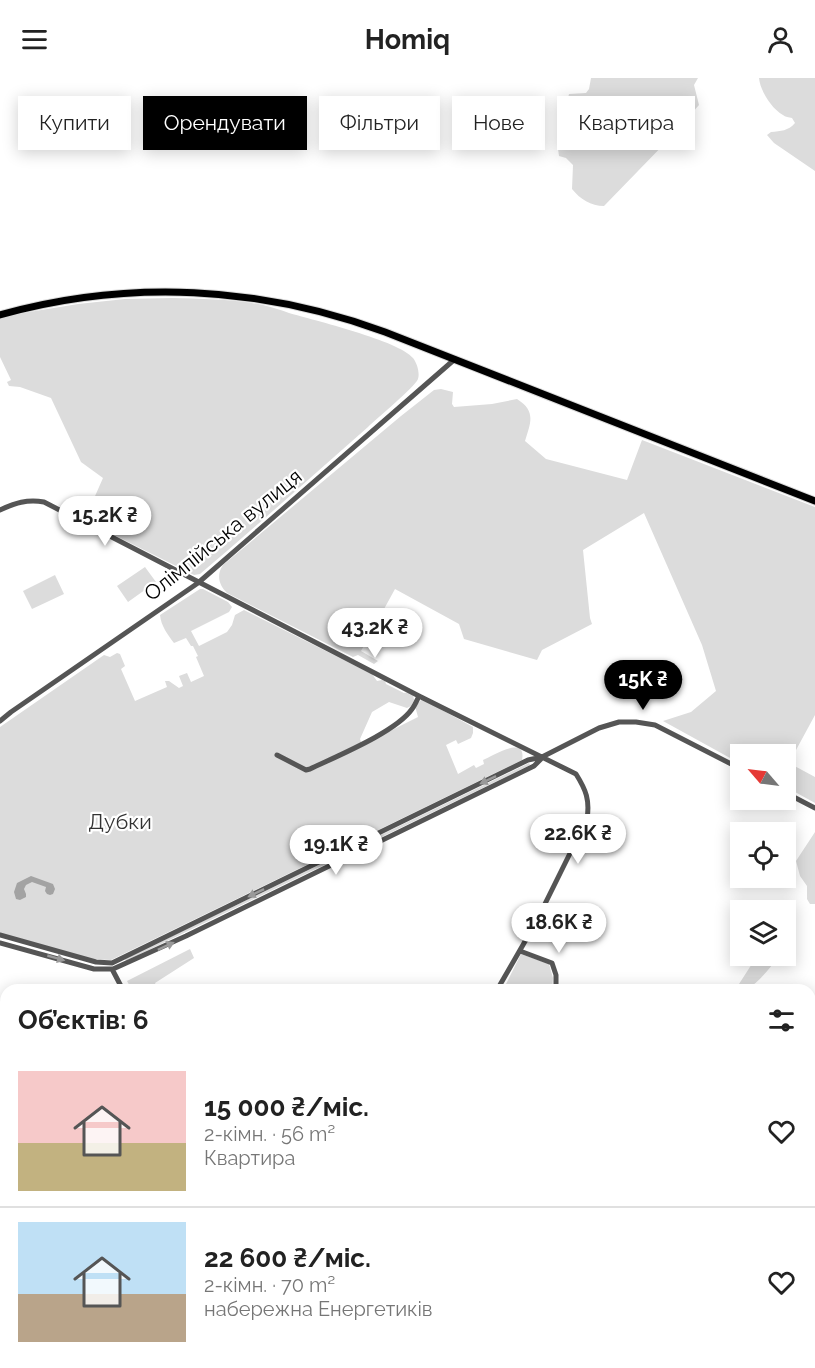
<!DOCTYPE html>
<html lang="uk">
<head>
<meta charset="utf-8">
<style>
  :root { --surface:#fff; --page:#f2f2f2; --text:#222; --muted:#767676; --line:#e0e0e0; --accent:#000 }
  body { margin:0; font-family:Raleway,sans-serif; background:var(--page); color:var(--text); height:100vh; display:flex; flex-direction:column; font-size:22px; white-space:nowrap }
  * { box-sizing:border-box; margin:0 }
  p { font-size:20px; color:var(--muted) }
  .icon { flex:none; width:33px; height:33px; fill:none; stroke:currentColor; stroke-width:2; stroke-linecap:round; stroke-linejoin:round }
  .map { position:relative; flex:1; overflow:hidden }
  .details { position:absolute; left:0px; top:906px; width:816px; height:384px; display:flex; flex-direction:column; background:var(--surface); border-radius:18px 18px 0 0; box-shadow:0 3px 15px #0003 }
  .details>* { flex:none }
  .hud { position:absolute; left:18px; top:18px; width:780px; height:54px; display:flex; gap:12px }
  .needle { width:39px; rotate:298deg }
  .buttons { position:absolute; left:730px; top:666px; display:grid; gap:12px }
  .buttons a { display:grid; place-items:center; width:66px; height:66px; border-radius:0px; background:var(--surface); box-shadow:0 3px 15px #0003; font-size:30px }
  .price { position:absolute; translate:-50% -51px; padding:0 14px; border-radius:21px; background:#fff; color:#222; font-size:20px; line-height:39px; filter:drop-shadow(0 2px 3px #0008) }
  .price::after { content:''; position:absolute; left:50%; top:36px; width:18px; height:14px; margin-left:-9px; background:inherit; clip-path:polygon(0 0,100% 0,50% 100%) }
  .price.current { background:var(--accent); color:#fff }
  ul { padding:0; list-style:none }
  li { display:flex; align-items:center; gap:18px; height:150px; padding:0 18px }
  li+li { border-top:2px solid var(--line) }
  li span { display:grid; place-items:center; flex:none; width:168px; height:120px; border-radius:0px; color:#555 }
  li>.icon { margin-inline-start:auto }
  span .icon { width:72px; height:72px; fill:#fffc; stroke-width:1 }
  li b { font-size:26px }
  h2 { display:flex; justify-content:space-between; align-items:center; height:72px; padding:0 18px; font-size:26px }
  .pill { padding:0 21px; border-radius:0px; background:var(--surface); box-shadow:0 3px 15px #0003; font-size:21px; line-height:54px }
  .pill.current { background:var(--accent); color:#fff }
  header { display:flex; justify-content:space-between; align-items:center; height:78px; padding:0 18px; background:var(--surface); font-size:27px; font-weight:700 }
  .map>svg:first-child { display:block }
  .green { fill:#dcdcdc }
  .water { fill:#a3a3a3 }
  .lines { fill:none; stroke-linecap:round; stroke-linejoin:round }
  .stream { stroke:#a3a3a3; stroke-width:1.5 }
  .major-casing { stroke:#dbdbdb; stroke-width:9 }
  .minor { stroke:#555; stroke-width:5 }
  .major { stroke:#000; stroke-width:7 }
  .oneway { fill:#999 }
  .labels { text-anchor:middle; stroke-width:4.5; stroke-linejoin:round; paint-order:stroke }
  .street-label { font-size:21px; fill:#000; stroke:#fff }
  .park-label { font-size:21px; fill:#333; stroke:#fff }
</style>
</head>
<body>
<header><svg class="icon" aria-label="menu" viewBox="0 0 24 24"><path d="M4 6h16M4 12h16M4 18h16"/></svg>Homiq<svg class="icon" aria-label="person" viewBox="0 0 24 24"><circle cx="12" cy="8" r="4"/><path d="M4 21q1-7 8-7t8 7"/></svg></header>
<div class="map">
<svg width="815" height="1290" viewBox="0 0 815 1290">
  <rect width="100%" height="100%" fill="#fff"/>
  <path class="green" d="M591 0H698L694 7 699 27 671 59 604 128C591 128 580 121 572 111L573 87 566 80 559 78 557 63 569 16 586 15 589 11Z
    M759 0H815V93L774 65 767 57 771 54C781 53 788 53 795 45L792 40C789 39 785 39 783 37 771 30 760 12 759 0Z
    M172 220C202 221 234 221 263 227 272 229 281 232 289 235 313 242 400 263 413 280 417 285 420 295 418 301 414 310 377 340 368 349 312 398 257 448 200 496L194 497 78 439 82 431 88 434 103 400 81 384 51 320 20 309 9 308 7 304 11 302 0 279V240L11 237 78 226 125 221Z
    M441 311 453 314 452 326 454 329 492 326 517 321C536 333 531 344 525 363L546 381 627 402 642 362 815 429V637L789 685 815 699V725L786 709V676H741V686L663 643 691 634 716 613 702 567 644 435 583 472 590 540 592 546 542 572 537 582 464 561 459 546 395 511 361 573 378 583 374 586 358 577 353 579 227 515C219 507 216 497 223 487L401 338 434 312Z
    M145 489 156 504 128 524 117 508Z
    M55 497 64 516 32 531 23 513Z
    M200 511H203L228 524 232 529 229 534 191 553 199 568 227 554 232 547 235 537 244 532 372 596 377 603 382 602 385 603 386 606 404 615 409 614 413 616 414 622 411 628 407 630 389 624 372 634 360 661 362 667 418 639 415 628 422 621 473 649V655L471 660 458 666 456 662 446 667 458 696 474 687 476 690 484 686 483 682C492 678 527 656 522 682L111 882 90 881 0 856V649L104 577 110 579 117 575 120 576 125 588 121 591 135 623 167 609 165 603H169L179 610 183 608 179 598 187 595 191 604 204 598 196 579 198 578 193 568H191L186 560 174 565C168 557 161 548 160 537Z
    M529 685 530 687 126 883 125 881Z
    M815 754V826H810L807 821V808L800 798 796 783Z
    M190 871 194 880 155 905 158 912H132L127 903Z
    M521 876 549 886 553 900 552 912H503Z
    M757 878H780C770 888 760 905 746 911L739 906Z
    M815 988V1290H511L505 1284H810V989Z
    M6 1210V1284H299L303 1286 310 1284H347L341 1290H0V1212Z"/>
  <path class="water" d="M31 798 53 806 55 811 53 816 50 817 47 816 45 813 46 809 32 804 26 807 24 811 26 816V819L20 822 16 821 14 814 17 805Z"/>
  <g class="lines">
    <path class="stream" d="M148 1284 158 1290
      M443 1284 445 1290"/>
    <defs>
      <path id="major" d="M0 237C128 201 261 208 385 254L815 423"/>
    </defs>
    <use href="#major" class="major-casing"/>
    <path class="minor" d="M0 432C15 425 27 421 44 424L419 618 576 696C586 712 590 722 587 741L535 846 497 912
      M0 643 11 634 198 505 455 281
      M277 677 306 692 310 691C337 678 396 654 412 631 415 627 417 622 419 618
      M786 715 815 730
      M0 857 96 884 112 885 528 682 542 679 599 650 619 644H636L655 647 741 691
      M0 865 94 891H113L186 858 534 688 541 681
      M520 873 552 885 556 897V912
      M112 891 123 912
      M0 990 6 981
      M0 1207 6 1205
      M344 1290 349 1284"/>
    <use href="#major" class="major"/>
  </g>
  <defs><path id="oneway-solid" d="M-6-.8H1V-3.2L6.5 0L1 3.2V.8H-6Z" transform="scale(1.5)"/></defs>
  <g class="oneway">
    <use href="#oneway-solid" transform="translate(488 702) rotate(154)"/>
    <use href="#oneway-solid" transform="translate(256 815) rotate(154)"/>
    <use href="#oneway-solid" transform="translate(166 868) rotate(-25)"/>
    <use href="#oneway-solid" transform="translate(56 880) rotate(16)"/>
  </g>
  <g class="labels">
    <g class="street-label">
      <text transform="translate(223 457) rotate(-39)" y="7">Олімпійська вулиця</text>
    </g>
    <g class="park-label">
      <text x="120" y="751">Дубки</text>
    </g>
  </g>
</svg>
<div class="buttons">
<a><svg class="needle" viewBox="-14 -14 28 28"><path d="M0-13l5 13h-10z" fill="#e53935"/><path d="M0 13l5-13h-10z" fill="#767676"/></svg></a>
<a><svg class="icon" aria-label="locate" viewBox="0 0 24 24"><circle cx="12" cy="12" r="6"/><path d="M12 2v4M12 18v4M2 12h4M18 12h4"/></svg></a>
<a><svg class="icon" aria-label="layers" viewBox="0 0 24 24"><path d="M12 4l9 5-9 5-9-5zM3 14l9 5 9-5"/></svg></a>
</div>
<b class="price" style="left:105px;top:469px">15.2K ₴</b>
<b class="price" style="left:375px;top:581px">43.2K ₴</b>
<b class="price current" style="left:643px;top:633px">15K ₴</b>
<b class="price" style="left:578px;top:787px">22.6K ₴</b>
<b class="price" style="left:336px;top:798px">19.1K ₴</b>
<b class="price" style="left:559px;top:876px">18.6K ₴</b>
<div class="hud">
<a class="pill">Купити</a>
<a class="pill current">Орендувати</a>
<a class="pill">Фільтри</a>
<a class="pill">Нове</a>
<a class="pill">Квартира</a>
</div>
<section class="details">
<h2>Об’єктів: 6<svg class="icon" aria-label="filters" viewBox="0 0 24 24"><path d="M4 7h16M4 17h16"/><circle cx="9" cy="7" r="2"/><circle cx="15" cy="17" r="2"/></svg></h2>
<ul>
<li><span style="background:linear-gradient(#f6c9c9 60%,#c2b280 0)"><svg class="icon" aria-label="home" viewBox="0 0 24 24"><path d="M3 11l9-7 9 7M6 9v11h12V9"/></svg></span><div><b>15 000 ₴/міс.</b><p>2-кімн. · 56 m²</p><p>Квартира</p></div><svg class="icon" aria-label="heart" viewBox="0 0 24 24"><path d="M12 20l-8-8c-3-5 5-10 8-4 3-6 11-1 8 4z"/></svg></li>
<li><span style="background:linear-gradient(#bfe0f5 60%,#b9a48a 0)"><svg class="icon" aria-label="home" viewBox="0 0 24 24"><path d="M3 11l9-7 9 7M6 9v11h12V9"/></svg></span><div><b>22 600 ₴/міс.</b><p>2-кімн. · 70 m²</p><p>набережна Енергетиків</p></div><svg class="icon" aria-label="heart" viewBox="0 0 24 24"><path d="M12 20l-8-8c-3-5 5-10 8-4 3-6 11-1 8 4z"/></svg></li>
</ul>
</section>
</div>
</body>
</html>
